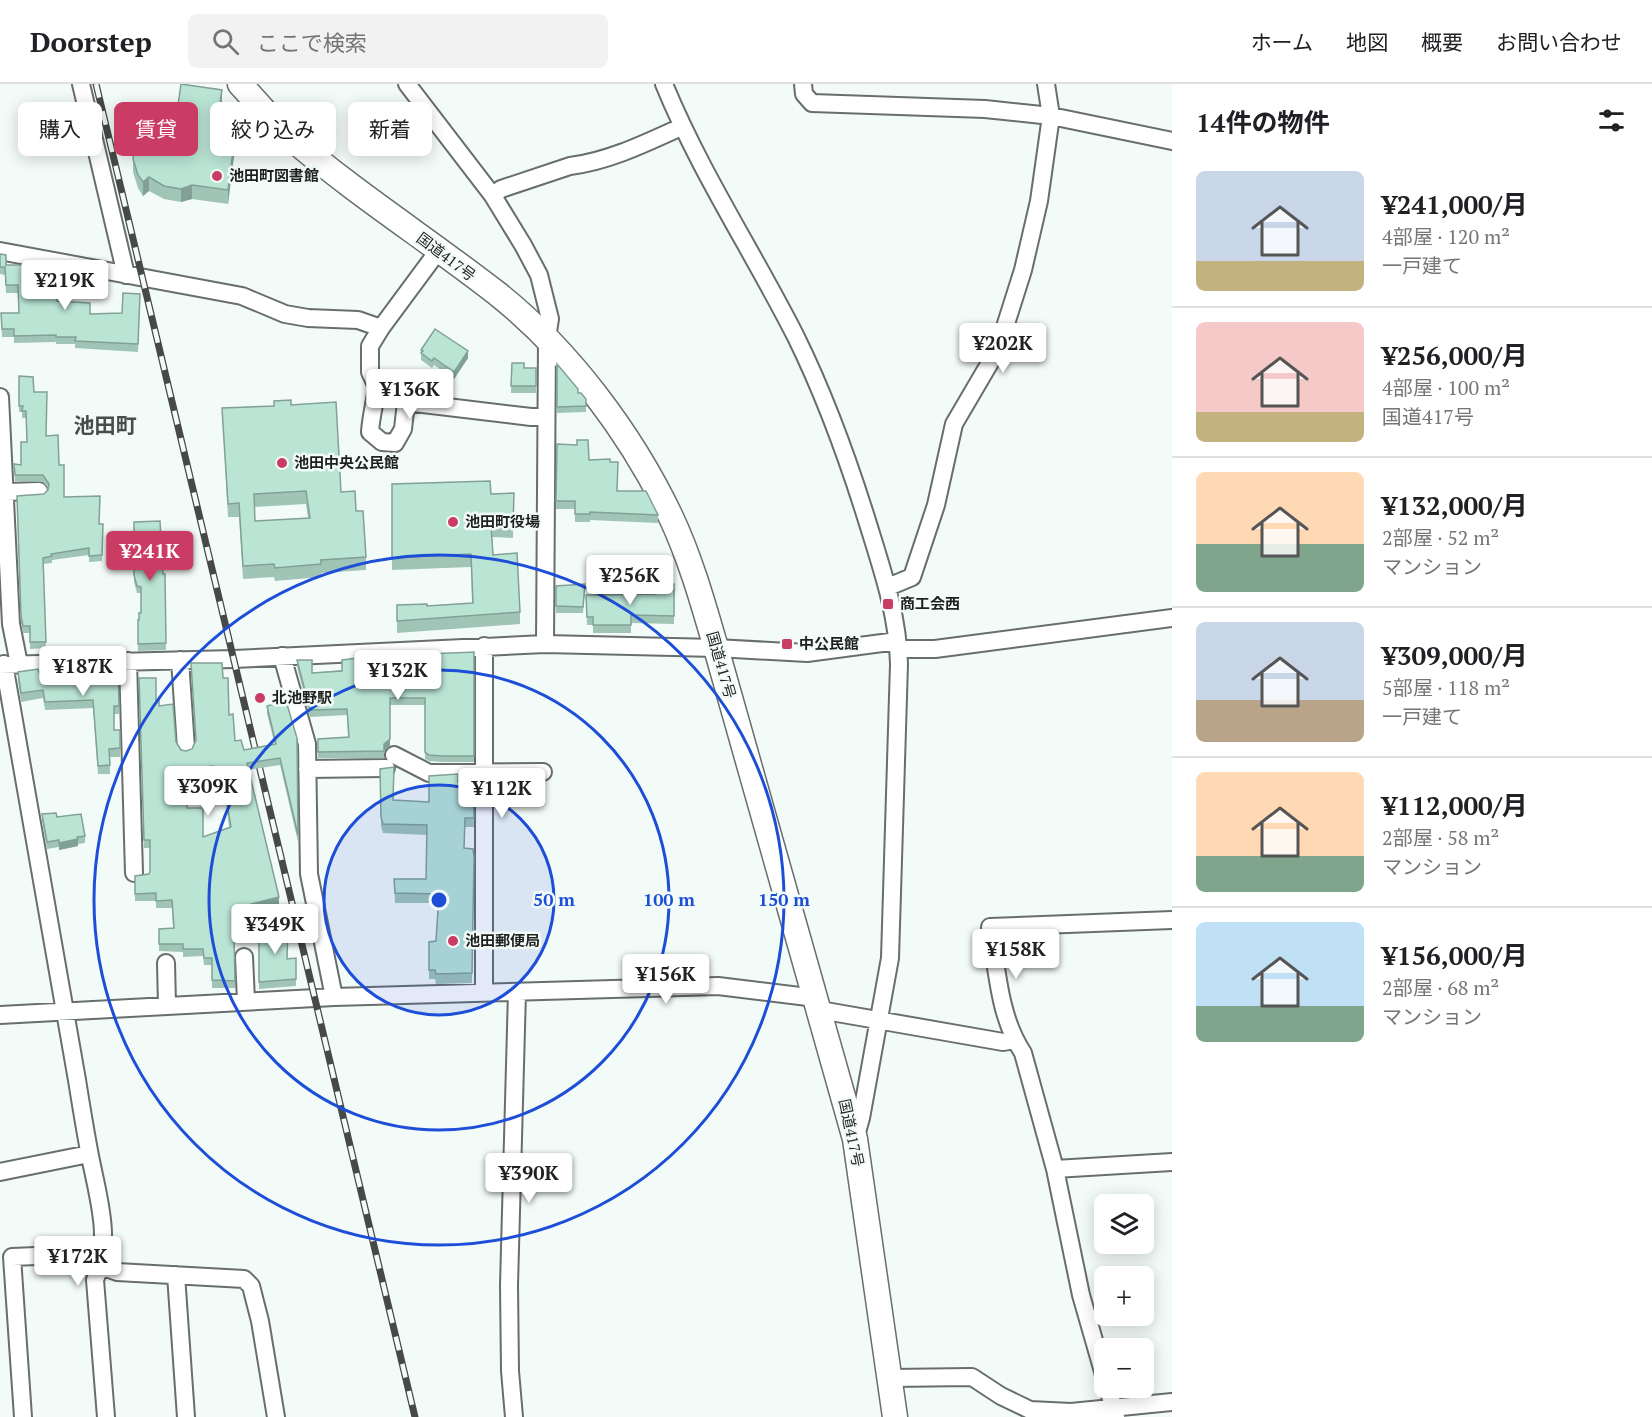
<!DOCTYPE html>
<html lang="ja">
<head>
<meta charset="utf-8">
<style>
  :root { --surface:#fff; --page:#f2f2f2; --text:#202124; --muted:#757577; --line:#e0e0e0; --accent:#cb3c64 }
  body { margin:0; font-family:"PT Serif","Noto Sans JP",serif; background:var(--page); color:var(--text); height:100vh; display:flex; flex-direction:column; font-size:22px; white-space:nowrap }
  * { box-sizing:border-box; margin:0 }
  p { font-size:20px; color:var(--muted) }
  .icon { flex:none; width:33px; height:33px; fill:none; stroke:currentColor; stroke-width:2; stroke-linecap:round; stroke-linejoin:round }
  .map { position:relative; flex:1; overflow:hidden }
  .sheet { display:flex; flex-direction:column; background:var(--surface); width:480px }
  .sheet>* { flex:none }
  .guide { position:absolute; left:18px; top:18px; width:570px; height:54px; display:flex; gap:12px }
  .tools { position:absolute; left:1094px; top:1110px; display:grid; gap:12px }
  .tools a { display:grid; place-items:center; width:60px; height:60px; border-radius:9px; background:var(--surface); box-shadow:0 3px 15px #0003; font-size:30px }
  .price { position:absolute; translate:-50% -51px; padding:0 14px; border-radius:6px; background:#fff; color:#222; font-size:20px; line-height:39px; filter:drop-shadow(0 2px 3px #0008) }
  .price::after { content:''; position:absolute; left:50%; top:36px; width:18px; height:14px; margin-left:-9px; background:inherit; clip-path:polygon(0 0,100% 0,50% 100%) }
  .price.current { background:var(--accent); color:#fff }
  ul { padding:0; list-style:none }
  li { display:flex; align-items:center; gap:18px; height:150px; padding:0 24px }
  li+li { border-top:2px solid var(--line) }
  li span { display:grid; place-items:center; flex:none; width:168px; height:120px; border-radius:9px; color:#555 }
  li>.icon { margin-inline-start:auto }
  span .icon { width:72px; height:72px; fill:#fffc; stroke-width:1 }
  li b { font-size:26px }
  h2 { display:flex; justify-content:space-between; align-items:center; height:72px; padding:0 24px; font-size:26px }
  .tag { padding:0 21px; border-radius:9px; background:var(--surface); box-shadow:0 3px 15px #0003; font-size:21px; line-height:54px }
  .tag.current { background:var(--accent); color:#fff }
  header { display:flex; align-items:center; gap:36px; box-sizing:border-box; height:84px; padding:0 30px; background:var(--surface); border-bottom:2px solid var(--line) }
  header strong { font-size:28px }
  nav { display:flex; gap:33px; margin-inline-start:auto; font-size:21px }
  .search { width:420px; height:54px; background:var(--page); display:flex; align-items:center; gap:15px; box-sizing:border-box; padding:0 21px; border-radius:9px; color:var(--muted); font-size:22px }
  main { display:flex; flex:1; min-height:0 }
  .map>svg:first-child { display:block }
  .lines { fill:none; stroke-linecap:round; stroke-linejoin:round }
  .minor-casing { stroke:#676e6b; stroke-width:20 }
  .highway-casing { stroke:#676e6b; stroke-width:27 }
  .minor { stroke:#fff; stroke-width:16 }
  .highway { stroke:#fff; stroke-width:24 }
  .rail-casing { stroke:#464948; stroke-width:7 }
  .rail { stroke:#f3fbf8; stroke-width:4.5; stroke-dasharray:14; stroke-linecap:butt }
  .wall { fill:#a0c5b7; fill-rule:evenodd }
  .shaded-wall { fill:#82a095 }
  .building { fill:#bae5d5; stroke:#82a095; stroke-width:1.5; fill-rule:evenodd }
  .ring { fill:none; stroke:#1d4ed8; stroke-width:3 }
  .poi-dot { fill:#cb3c64; stroke:#f3fbf8; stroke-width:2 }
  .labels { text-anchor:middle; stroke-width:5; stroke-linejoin:round; paint-order:stroke }
  .poi-label { font-size:15px; font-weight:bold; fill:#1f2120; stroke:#f3fbf8; text-anchor:start }
  .street-label { font-size:15px; fill:#1f2120; stroke:#f3fbf8 }
  .district-label { font-size:21px; font-weight:bold; fill:#464d4a; stroke:#f3fbf8 }
  .centre { fill:#1d4ed8; stroke:#f3fbf8; stroke-width:3 }
  .ring-label { font-size:18px; text-anchor:middle; font-weight:bold; fill:#1d4ed8; stroke:#f3fbf8; stroke-width:5; stroke-linejoin:round; paint-order:stroke }
</style>
</head>
<body>
<header>
<strong>Doorstep</strong>
<div class="search"><svg class="icon" aria-label="search" viewBox="0 0 24 24"><circle cx="10" cy="10" r="6"/><path d="M15 15l6 6"/></svg>ここで検索</div>
<nav><a>ホーム</a><a>地図</a><a>概要</a><a>お問い合わせ</a></nav>
</header>
<main>
<div class="map">
<svg width="1172" height="1333" viewBox="0 0 1172 1333">
  <rect width="100%" height="100%" fill="#f3fbf8"/>
  <g class="lines">
    <defs>
      <path id="minor" d="M81 0 126 191
        M407 0 493 112 523 161 539 191 550 235 547 254 545 560
        M664 0C700 88 753 168 796 253 826 314 849 378 869 443 883 488 898 533 899 580L890 874 861 1034 855 1055
        M803 0 804 10 812 19 985 25 1051 32 1172 57
        M493 112 501 105 570 82C609 77 646 59 681 43
        M0 167 242 212 285 230 308 234 358 236 381 244
        M438 167 381 244 370 262V288L377 303 406 318 531 333H546
        M377 303C375 319 371 332 370 348L382 358 395 359 403 345 406 318
        M0 313 11 540 19 580
        M6 408 39 407
        M888 503 912 493 936 421 954 340 998 265 1023 186 1039 117 1051 32 1046 0
        M484 562V909
        M898 565H935L1172 534
        M282 572 307 660 309 790 334 913
        M180 576 186 664
        M128 577 134 789
        M4 580C28 719 53 857 77 996 81 1021 85 1046 90 1072 98 1113 112 1155 95 1196L106 1333
        M0 581 233 575 545 560 716 564 807 569 897 557
        M394 671 429 689 543 688
        M307 685 386 684
        M244 873 246 917
        M166 879 167 921
        M820 926 1003 958 1015 956
        M0 931 334 913 718 902 816 914
        M1055 1085 1172 1078
        M0 1088 89 1070
        M176 1191 186 1333
        M1104 1291 1081 1211 1055 1085 1023 969C999 933 997 885 990 843L1172 836
        M890 1294 972 1293 1001 1312 1030 1326 1071 1328 1172 1318
        M1108 1304 1116 1333
        M23 1333 12 1173 86 1170 101 1182 117 1188 244 1195 251 1202 260 1237 276 1333
        M514 1333 510 1287 509 1201 517 908"/>
      <path id="highway" d="M240 0C256 17 272 37 290 53 356 110 430 157 499 211 570 268 631 350 670 431 690 473 703 519 716 564L855 1055 895 1333"/>
    </defs>
    <use href="#minor" class="minor-casing"/>
    <use href="#highway" class="highway-casing"/>
    <use href="#minor" class="minor"/>
    <use href="#highway" class="highway"/>
    <defs>
      <path id="rail" d="M96 0 415 1333"/>
    </defs>
    <use href="#rail" class="rail-casing"/>
    <use href="#rail" class="rail"/>
  </g>
  <path class="wall" d="M222 19 216 57 234 72 228 120 192 115 181 118 164 115 149 107 143 112 138 104 133 88V75L177 28Z
    M0 170 6 181 50 189 48 206 53 214 57 217 90 230 122 229 140 210 138 268 75 264V260H56V258L14 259V253H2L1 229H19L18 209H6L5 191 0 190Z
    M421 266 468 274 454 295 434 281 432 284 421 276Z
    M512 279 524 284H536V309H511Z
    M557 280 578 309 586 315V328L557 329Z
    M19 292 34 308 46 352 59 381 64 413 99 440H103L102 477 89 478V471L52 476V479L43 480 46 564 30 565V549H23L21 539 17 412 44 410 48 404 43 398 15 397 14 380 21 381 27 358 26 334H22V328H19Z
    M291 321 341 408 356 427 366 473V486L321 489V493L275 497 274 493 243 495 239 433H228L222 324ZM306 420 308 434 255 437 254 423Z
    M557 360 618 407 658 431V439L590 436V438H575V425H556Z
    M392 400 491 410 514 409 513 454 492 453 493 471 520 528V540L397 549V521L427 522 472 519 471 483 392 486Z
    M134 438 163 490H165L166 566 138 567V536H139L141 529V509H137L134 498Z
    M674 500V540L631 539V549H593V541H587L586 511 656 510Z
    M556 502 585 506 583 529H556Z
    M474 568V678H443L429 677 425 675V621H390V662L384 667V674H318V655L348 653 347 631 310 633 297 583V576L312 589 389 581 429 580Z
    M191 579 223 594 229 631 235 657 244 666 275 661 267 630V622L297 654 298 758 280 681 248 686 279 820 251 828V834L239 835 238 859H234L235 904H212V881H204L203 872 183 873V868L159 867V845L173 844 172 824H156V817H135V792L149 790 150 787V764H144L139 594 159 622 176 658 181 666 186 667 192 665 196 657ZM213 690 221 720 226 719 229 743 203 753 184 720 185 693Z
    M118 580 119 630H114V646H120V673H110V690H98L93 624 45 626 43 614 21 618 18 597V588L74 586Z
    M380 685 393 716 429 718 458 698H473L474 743H465L464 764 473 765 472 899 436 900 435 895H429V858L436 857 438 819H395L394 795H426L427 751 383 749 381 742Z
    M42 730 57 733 85 752V759L78 760V762L59 766V763L47 765 42 737Z
    M259 842 287 875 296 874V902L259 905Z"/>
  <path class="shaded-wall" d="M222 6V19L214 70V56Z
    M234 59V72L228 120V106Z
    M149 93V107L143 112V98Z
    M192 101V115L181 118V105Z
    M468 267V274L454 295V288Z
    M390 655V662L384 667V674V660Z
    M221 712H226V719L221 720Z
    M78 755V762L59 766V759Z
    M279 813V820L251 828V820Z"/>
  <path class="building" d="M181 0 222 6 214 56 234 59 228 106 192 101 181 105 164 102 149 93 143 98 138 91 133 75 135 58 138 51 150 37 166 29 177 28Z
    M0 170 6 171V181H50L48 206H53L52 213 57 214V217L90 219V230L122 229 123 209 140 210 138 260 75 257 76 253H56V251L14 252V245H2L1 229H19L18 201H6L5 183H0Z
    M435 245 468 267 454 288 434 274 432 277 421 269 423 267 421 266Z
    M512 279H524V284H536V302H511Z
    M557 280 578 305V309H581L586 315V322L557 323Z
    M19 292 33 293 34 308H47L46 352 58 351 59 381H64V413L100 412 99 440H103L102 471 89 472V464L51 470 52 472 43 474 46 558H30V542H23L21 532 17 412 44 410 48 406 49 400 43 391H15L14 380 21 381V358H27L26 327H22L23 322H19Z
    M291 316V321L336 318 341 408 355 407 356 427H363L366 473 321 476V480L275 484 274 480 243 482 239 419 228 420 222 324 274 322V317ZM306 407 310 434 255 437 254 410Z
    M577 356H588L589 376 610 375V378H618L617 407H646L658 431 590 428V430H575V417H556L557 360 577 361Z
    M490 397 491 410 514 409 513 442 491 441 493 471 517 469 520 528 397 537V521L427 520V522L473 519 471 470 392 474V400Z
    M160 437 163 490H165L166 559 138 560V536H139V529H141V503L137 502 134 491V438Z
    M585 500 583 523 556 522V502Z
    M656 500H674V532L631 531V541H593V533H587L586 511 656 510Z
    M474 568V672H443L429 671 425 668V614H390V655L384 660V667L318 668V655L349 653 347 625 310 626 297 576H312V589L342 587V576L358 574 389 573V581L429 580V570Z
    M191 579H222L223 594H228L229 631 233 630 235 657 241 656 244 666 276 660 267 622 286 617 297 654 298 751 280 674 247 679 279 813 251 820V827H239L238 852H234L235 897 212 896V874H204L203 865H183V860H159V845L174 844 172 816 156 817V809L135 810V792L149 790 150 787V756H144L139 594H156V616H159V622L173 620 176 658 181 666 186 667 192 665 196 656ZM213 682 221 712H226L231 743 203 753V724H187V720H184L185 685Z
    M118 580 119 622H114V646H120V664L109 665 110 681 98 682 93 616 45 618 43 606 21 609 18 588 38 585 39 588 74 586V581Z
    M394 683 393 716 429 718V692L458 690V698H473L474 734H465L464 764 473 765 474 773 472 889 436 890 435 886H429V858L436 857 439 810 395 809 394 795H426L427 741 383 740 381 733 380 685Z
    M56 729 57 733 81 730 85 752 77 753 78 755 59 759V756L47 758 42 730Z
    M259 842H288L287 875 296 874V895L259 898Z"/>
  <circle cx="439" cy="816" r="115" fill="#1d4ed8" fill-opacity=".12"/>
  <g class="ring">
    <circle cx="439" cy="816" r="115"/>
    <circle cx="439" cy="816" r="230"/>
    <circle cx="439" cy="816" r="345"/>
  </g>
  <g class="poi-dot">
    <circle cx="217" cy="92" r="6"/>
    <circle cx="282" cy="379" r="6"/>
    <circle cx="453" cy="438" r="6"/>
    <rect x="882" y="514" width="12" height="12" rx="3"/>
    <rect x="781" y="554" width="12" height="12" rx="3"/>
    <circle cx="260" cy="614" r="6"/>
    <circle cx="453" cy="857" r="6"/>
  </g>
  <g class="labels">
    <g class="poi-label">
      <text x="229" y="97">池田町図書館</text>
      <text x="294" y="384">池田中央公民館</text>
      <text x="465" y="443">池田町役場</text>
      <text x="900" y="525">商工会西</text>
      <text x="799" y="565">中公民館</text>
      <text x="272" y="619">北池野駅</text>
      <text x="465" y="862">池田郵便局</text>
    </g>
    <g class="street-label">
      <text transform="translate(446 173) rotate(37)" y="5">国道417号</text>
      <text transform="translate(721 581) rotate(74)" y="5">国道417号</text>
      <text transform="translate(851 1049) rotate(78)" y="5">国道417号</text>
    </g>
    <g class="district-label">
      <text x="105" y="349">池田町</text>
    </g>
  </g>
  <circle cx="439" cy="816" r="9" class="centre"/>
  <g class="ring-label">
    <text x="554" y="822">50 m</text>
    <text x="669" y="822">100 m</text>
    <text x="784" y="822">150 m</text>
  </g>
</svg>
<div class="tools">
<a><svg class="icon" aria-label="layers" viewBox="0 0 24 24"><path d="M12 4l9 5-9 5-9-5zM3 14l9 5 9-5"/></svg></a>
<a>+</a>
<a>−</a>
</div>
<b class="price" style="left:65px;top:227px">¥219K</b>
<b class="price" style="left:1003px;top:290px">¥202K</b>
<b class="price" style="left:410px;top:336px">¥136K</b>
<b class="price current" style="left:150px;top:498px">¥241K</b>
<b class="price" style="left:630px;top:522px">¥256K</b>
<b class="price" style="left:83px;top:613px">¥187K</b>
<b class="price" style="left:398px;top:617px">¥132K</b>
<b class="price" style="left:208px;top:733px">¥309K</b>
<b class="price" style="left:502px;top:735px">¥112K</b>
<b class="price" style="left:275px;top:871px">¥349K</b>
<b class="price" style="left:1016px;top:896px">¥158K</b>
<b class="price" style="left:666px;top:921px">¥156K</b>
<b class="price" style="left:529px;top:1120px">¥390K</b>
<b class="price" style="left:78px;top:1203px">¥172K</b>
<div class="guide">
<a class="tag">購入</a>
<a class="tag current">賃貸</a>
<a class="tag">絞り込み</a>
<a class="tag">新着</a>
</div>
</div>
<section class="sheet">
<h2>14件の物件<svg class="icon" aria-label="filters" viewBox="0 0 24 24"><path d="M4 7h16M4 17h16"/><circle cx="9" cy="7" r="2"/><circle cx="15" cy="17" r="2"/></svg></h2>
<ul>
<li><span style="background:linear-gradient(#c9d6e8 75%,#c2b280 0)"><svg class="icon" aria-label="home" viewBox="0 0 24 24"><path d="M3 11l9-7 9 7M6 9v11h12V9"/></svg></span><div><b>¥241,000/月</b><p>4部屋 · 120 m²</p><p>一戸建て</p></div></li>
<li><span style="background:linear-gradient(#f6c9c9 75%,#c2b280 0)"><svg class="icon" aria-label="home" viewBox="0 0 24 24"><path d="M3 11l9-7 9 7M6 9v11h12V9"/></svg></span><div><b>¥256,000/月</b><p>4部屋 · 100 m²</p><p>国道417号</p></div></li>
<li><span style="background:linear-gradient(#ffd9b3 60%,#7fa58c 0)"><svg class="icon" aria-label="home" viewBox="0 0 24 24"><path d="M3 11l9-7 9 7M6 9v11h12V9"/></svg></span><div><b>¥132,000/月</b><p>2部屋 · 52 m²</p><p>マンション</p></div></li>
<li><span style="background:linear-gradient(#c9d6e8 65%,#b9a48a 0)"><svg class="icon" aria-label="home" viewBox="0 0 24 24"><path d="M3 11l9-7 9 7M6 9v11h12V9"/></svg></span><div><b>¥309,000/月</b><p>5部屋 · 118 m²</p><p>一戸建て</p></div></li>
<li><span style="background:linear-gradient(#ffd9b3 70%,#7fa58c 0)"><svg class="icon" aria-label="home" viewBox="0 0 24 24"><path d="M3 11l9-7 9 7M6 9v11h12V9"/></svg></span><div><b>¥112,000/月</b><p>2部屋 · 58 m²</p><p>マンション</p></div></li>
<li><span style="background:linear-gradient(#bfe0f5 70%,#7fa58c 0)"><svg class="icon" aria-label="home" viewBox="0 0 24 24"><path d="M3 11l9-7 9 7M6 9v11h12V9"/></svg></span><div><b>¥156,000/月</b><p>2部屋 · 68 m²</p><p>マンション</p></div></li>
</ul>
</section>
</main>
</body>
</html>
